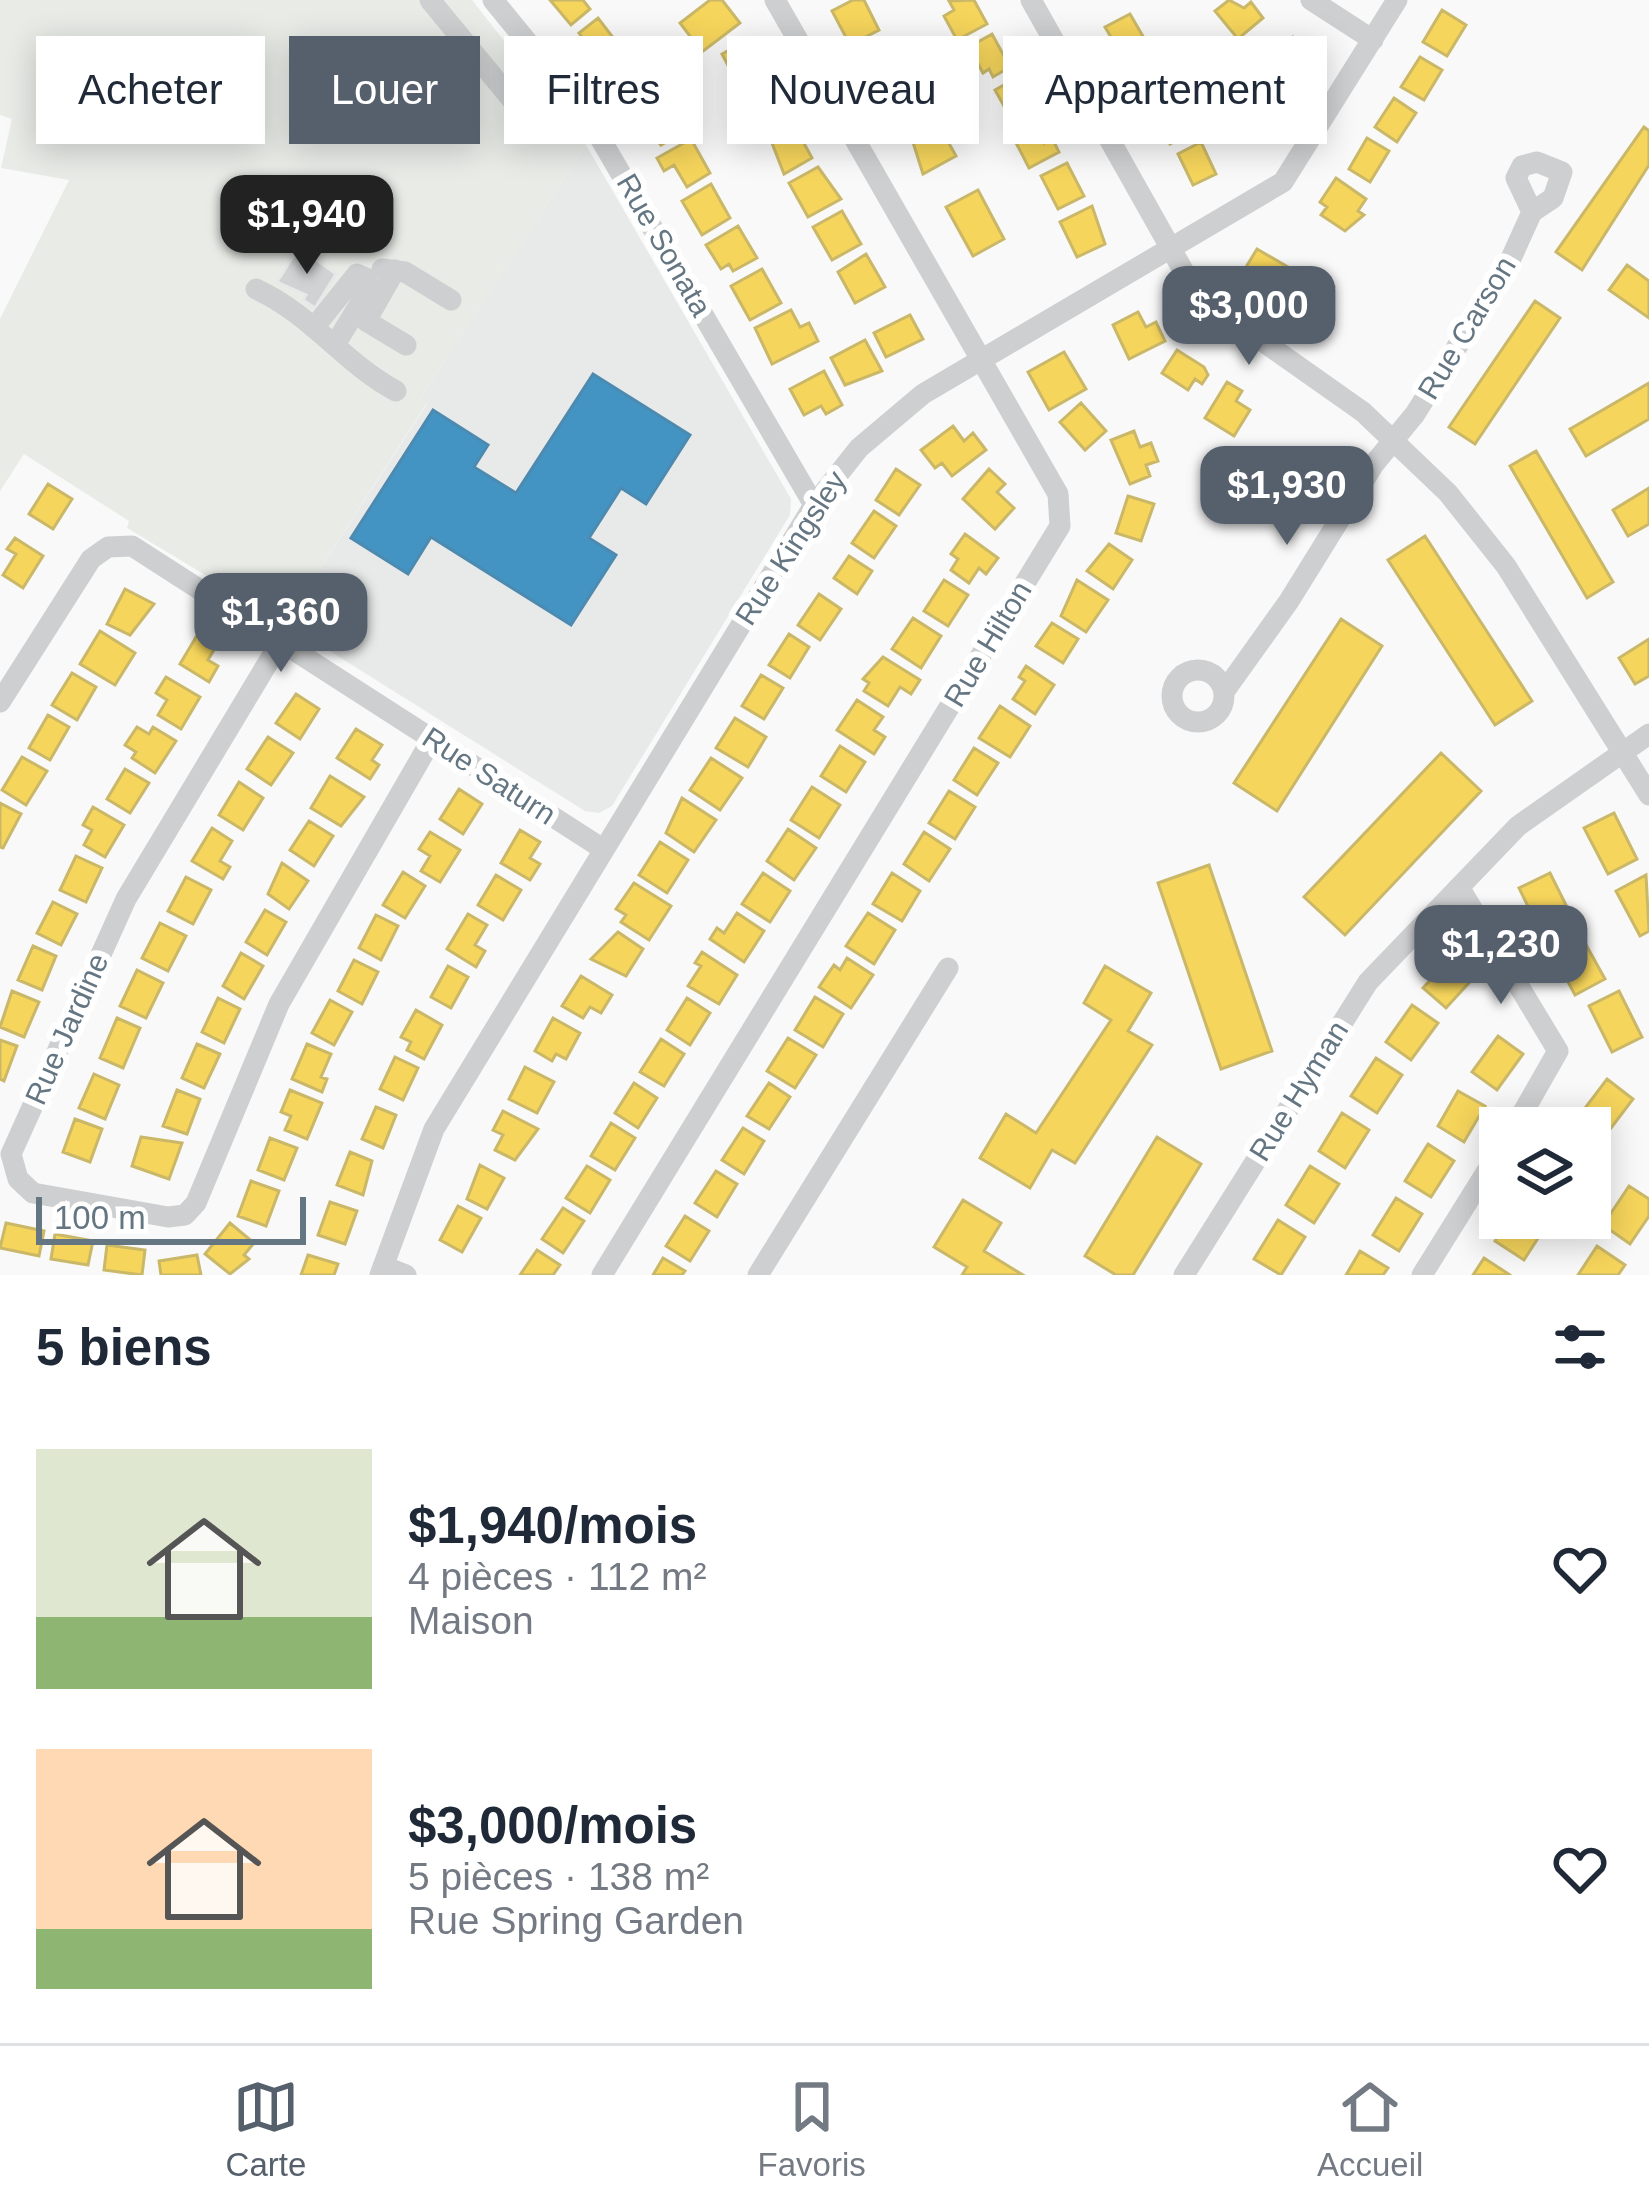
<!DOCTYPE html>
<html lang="fr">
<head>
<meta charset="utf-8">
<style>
  :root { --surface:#fff; --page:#f2f2f3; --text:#1f2937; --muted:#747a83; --line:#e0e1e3; --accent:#56606c }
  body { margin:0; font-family:Arial,sans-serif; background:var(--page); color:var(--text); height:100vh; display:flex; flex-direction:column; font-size:45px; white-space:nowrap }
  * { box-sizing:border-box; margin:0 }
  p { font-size:39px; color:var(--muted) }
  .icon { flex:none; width:66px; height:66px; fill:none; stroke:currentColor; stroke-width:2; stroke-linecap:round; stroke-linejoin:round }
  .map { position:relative; height:1275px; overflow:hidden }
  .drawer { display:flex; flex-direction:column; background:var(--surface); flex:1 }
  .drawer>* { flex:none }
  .guide { position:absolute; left:36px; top:36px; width:1578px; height:108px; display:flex; gap:24px }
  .fabs { position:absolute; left:1479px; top:1107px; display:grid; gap:24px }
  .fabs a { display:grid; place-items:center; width:132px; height:132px; border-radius:0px; background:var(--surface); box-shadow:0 6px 30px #0003; font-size:60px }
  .scale { position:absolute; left:36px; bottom:30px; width:270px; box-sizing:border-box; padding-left:12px; border:6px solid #657683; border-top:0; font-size:33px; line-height:42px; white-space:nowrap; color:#657683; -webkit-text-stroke:9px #fff; paint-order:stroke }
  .price { position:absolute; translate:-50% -102px; padding:0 27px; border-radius:24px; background:var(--accent); color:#fff; font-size:39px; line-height:78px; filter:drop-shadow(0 3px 6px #0008) }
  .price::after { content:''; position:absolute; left:50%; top:72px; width:36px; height:27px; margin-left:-18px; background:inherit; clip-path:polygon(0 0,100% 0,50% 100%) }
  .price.selected { background:#222; color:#fff }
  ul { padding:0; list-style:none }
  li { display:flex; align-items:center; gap:36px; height:300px; padding:0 36px }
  li span { display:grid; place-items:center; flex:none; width:336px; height:240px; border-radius:0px; color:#555 }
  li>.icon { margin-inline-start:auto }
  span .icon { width:144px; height:144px; fill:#fffc; stroke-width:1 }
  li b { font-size:51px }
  h2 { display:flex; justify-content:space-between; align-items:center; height:144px; padding:0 36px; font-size:51px }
  .tag { padding:0 42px; border-radius:0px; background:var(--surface); box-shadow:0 6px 30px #0003; font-size:42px; line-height:108px }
  .tag.selected { background:var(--accent); color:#fff }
  .dock { display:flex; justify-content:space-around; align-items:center; height:168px; border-top:3px solid var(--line); background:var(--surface); font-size:33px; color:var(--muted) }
  .dock a { display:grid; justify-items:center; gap:6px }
  .dock .selected { color:var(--accent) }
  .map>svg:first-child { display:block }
  .built { fill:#e8e9e9 }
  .green { fill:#e8ebe6 }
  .homes { fill:#f6d55c; stroke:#cab868; stroke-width:3 }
  .schools { fill:#4393c3; stroke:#4d8ab0; stroke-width:3 }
  .building { fill:#d0d2d3; stroke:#e8e8e8; stroke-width:3 }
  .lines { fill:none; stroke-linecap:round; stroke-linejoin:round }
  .minor { stroke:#cecfd0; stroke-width:21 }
  .labels { text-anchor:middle; stroke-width:12; stroke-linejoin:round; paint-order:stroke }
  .street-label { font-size:30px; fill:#657683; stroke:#fff }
</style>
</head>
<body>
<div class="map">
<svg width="1649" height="1275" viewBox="0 0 1649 1275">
  <rect width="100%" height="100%" fill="#f9f9f9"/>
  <path class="built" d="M586 145 791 499 790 515 612 806 599 813 585 811 285 623 427 404 420 398Z"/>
  <path class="green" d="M0 0H472L586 145 420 398 427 403 285 623 127 528 129 521 24 454 0 491V319L69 180 1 168 12 119 0 115Z"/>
  <path class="homes" d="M550 0H583L590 9 571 25Z
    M710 0H722L740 23 702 52 680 23Z
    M853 0H864L879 30 850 45 832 11Z
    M974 0 987 24 957 40 944 16 954 10 949 1Z
    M1229 0 1244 8 1251 2 1263 18 1238 39 1215 11Z
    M1442 10 1466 25 1447 56 1423 42Z
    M1130 14 1148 45 1124 59 1105 27Z
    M598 18 621 48 601 63 579 33Z
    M992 34 1010 67 993 77 989 69 983 73 969 47Z
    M1293 37 1316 51 1297 81 1274 67Z
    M887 41 911 67 874 88 856 58Z
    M744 42 748 49 757 44 771 69 739 86 722 54Z
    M1153 56 1170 87 1146 101 1129 69Z
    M630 57 654 88 634 103 610 73Z
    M1420 57 1442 70 1424 100 1401 87Z
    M1016 78 1034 111 1013 122 995 90Z
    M1268 78 1289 92 1276 126 1248 108Z
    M908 81 926 115 897 131 879 97Z
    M770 84 792 114 758 132 741 99Z
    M668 96 688 129 661 145 636 115Z
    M1394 98 1416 113 1397 142 1375 127Z
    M1177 99 1185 114 1193 110 1202 127 1170 144 1153 112Z
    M937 122 956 156 923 174 911 136Z
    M794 125 812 158 784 174 770 138Z
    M1035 125 1044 143 1052 138 1059 152 1029 168 1013 137Z
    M1644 127 1649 131V165L1582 270 1556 252Z
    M1367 138 1389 151 1370 182 1349 169Z
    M691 139 710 173 687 187 674 165 664 171 657 158Z
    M1201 142 1216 174 1193 185 1178 154Z
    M1067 163 1084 196 1058 209 1041 176Z
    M818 167 841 199 808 217 789 183Z
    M1336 178 1366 199 1358 211 1364 215 1345 231 1321 215 1327 207 1320 202Z
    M711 184 730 218 702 235 682 201Z
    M978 190 1004 239 973 256 946 207Z
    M1092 206 1105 244 1077 257 1060 222Z
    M842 211 861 244 832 260 813 227Z
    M738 226 757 258 733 271 729 264 721 269 706 245Z
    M1257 249 1288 267 1274 291 1243 272Z
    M866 254 885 287 855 303 838 272Z
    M1627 265 1649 281V318L1609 290Z
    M762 269 781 303 750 320 731 286Z
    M1315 274 1334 287 1314 316 1284 296 1297 277 1308 284Z
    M1535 301 1560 318 1475 444 1449 427Z
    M791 310 800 327 809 323 818 341 772 364 755 328Z
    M1138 312 1146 327 1156 322 1165 341 1129 359 1113 325Z
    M910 315 923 339 886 357 874 333Z
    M865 340 882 371 845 385 831 358Z
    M1177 350 1204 367 1208 375 1202 384 1195 379 1188 390 1162 373Z
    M1064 352 1086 389 1049 410 1028 372Z
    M824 371 842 405 826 414 821 406 804 415 790 389Z
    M1227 382 1242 391 1236 401 1250 410 1234 436 1205 418Z
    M1649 383V419L1586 456 1570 429Z
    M1081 403 1106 431 1085 450 1060 422Z
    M953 426 964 441 973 433 986 450 952 476 942 463 935 468 921 450Z
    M1134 431 1140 447 1151 443 1158 461 1146 465 1150 476 1130 484 1111 440Z
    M1536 451 1613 582 1587 598 1510 466Z
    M896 469 920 485 899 515 876 500Z
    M989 469 1005 484 997 492 1014 508 995 529 963 499Z
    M48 484 72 499 53 529 29 514Z
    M1649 488V524L1628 536 1613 510Z
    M1128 496 1154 504 1141 541 1116 533Z
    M874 511 896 526 874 558 852 543Z
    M965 534 998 558 986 574 979 568 969 583 951 570 958 559 951 554Z
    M1425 536 1532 701 1495 725 1388 560Z
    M15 538 43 556 23 588 3 575 16 554 7 549Z
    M1109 544 1132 560 1113 589 1087 571Z
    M849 556 872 571 857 594 834 578Z
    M944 580 968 595 948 626 924 611Z
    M1077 580 1108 600 1086 632 1061 616Z
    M125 589 154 604 130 635 107 624Z
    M819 594 841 609 820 640 798 625Z
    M913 618 941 636 921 668 892 649Z
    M1341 619 1382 646 1277 811 1234 783Z
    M1052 623 1078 639 1063 663 1036 646Z
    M100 631 135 653 115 685 80 664Z
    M199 632 218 643 208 660 218 666 209 682 180 664Z
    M789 634 809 647 790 678 769 665Z
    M1649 639V676L1635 684 1619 658Z
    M883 657 920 680 911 694 900 687 888 706 864 691 869 683 863 679Z
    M1026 666 1054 685 1035 714 1013 699 1025 681 1019 677Z
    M72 673 96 687 77 720 52 705Z
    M761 675 783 688 764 719 742 706Z
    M166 677 200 697 181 729 158 715 167 700 156 693Z
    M296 694 319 709 300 739 276 723Z
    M857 700 883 717 874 730 885 737 874 754 837 730Z
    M1000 706 1030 726 1010 757 979 738Z
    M48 715 69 727 50 760 29 748Z
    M735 718 766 737 748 767 716 748Z
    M137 727 149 734 153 727 176 741 155 773 132 758 136 752 125 745Z
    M356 729 382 745 372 760 379 765 370 779 337 758Z
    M268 737 293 753 271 785 247 769Z
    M840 746 865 762 846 792 821 776Z
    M974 748 998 763 977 795 954 780Z
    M1441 753 1481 791 1345 935 1304 897Z
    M22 757 47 771 26 805 2 790Z
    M711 758 742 778 720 810 690 790Z
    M125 769 149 783 130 813 107 799Z
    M330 776 364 797 341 826 311 808Z
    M239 782 263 798 243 830 219 815Z
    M812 787 840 805 819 838 791 820Z
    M459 789 482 804 463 834 440 819Z
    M949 791 975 807 955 839 929 823Z
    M682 798 716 820 694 852 666 833Z
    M0 803 21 814 3 848 0 847Z
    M93 807 124 825 105 857 84 845 92 830 83 825Z
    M1614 813 1637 859 1608 874 1584 828Z
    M309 821 333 836 314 866 290 850Z
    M212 828 232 841 220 861 230 867 223 879 192 861Z
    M788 829 816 848 794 880 767 861Z
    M520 830 540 842 530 858 540 864 530 880 501 863Z
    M430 832 460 850 440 882 421 871 430 856 419 849Z
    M924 832 950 849 929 881 904 864Z
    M660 842 688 860 667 893 639 875Z
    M76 856 102 868 86 902 60 890Z
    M282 863 308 881 289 909 268 894Z
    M1209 865 1272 1051 1221 1069 1158 883Z
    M403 872 425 886 405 918 383 905Z
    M763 873 790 891 770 922 742 904Z
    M892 873 920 891 902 921 873 904Z
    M1550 873 1573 919 1542 935 1519 888Z
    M496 875 521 890 503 920 478 905Z
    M1646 875 1649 931 1640 936 1616 891Z
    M186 877 211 890 193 924 168 911Z
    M634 883 671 906 649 940 621 922 626 915 616 909Z
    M53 902 77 914 61 945 37 933Z
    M265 910 286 922 267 955 246 942Z
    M737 913 764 931 744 962 710 939 717 928 724 933Z
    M868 913 895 930 874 964 846 946Z
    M468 914 487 925 475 945 485 951 476 967 447 949Z
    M376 915 398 926 381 960 359 948Z
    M160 923 186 936 168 971 142 958Z
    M618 932 643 949 626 976 591 959Z
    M1580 934 1605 979 1575 995 1551 950Z
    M33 946 56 956 42 990 18 980Z
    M702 952 737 975 719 1004 688 986 701 966 695 963Z
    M241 953 263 966 244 999 223 986Z
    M1454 954 1477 974 1446 1008 1423 988Z
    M847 958 873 975 851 1008 819 987 834 965 840 970Z
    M354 960 378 972 362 1004 338 991Z
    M448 966 468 977 451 1008 431 997Z
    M1105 966 1151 993 1128 1031 1152 1045 1075 1163 1052 1150 1030 1188 980 1158 1006 1114 1036 1133 1111 1020 1084 1003Z
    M137 970 163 983 146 1018 120 1006Z
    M581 976 612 995 601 1013 590 1007 583 1018 562 1006Z
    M12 991 39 1002 24 1037 0 1027Z
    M1619 991 1642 1037 1612 1052 1589 1006Z
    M815 997 843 1014 823 1047 795 1030Z
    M218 998 240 1009 224 1043 202 1032Z
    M687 998 710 1013 690 1045 667 1030Z
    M330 1000 352 1012 334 1045 312 1033Z
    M1412 1005 1438 1023 1411 1060 1386 1042Z
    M416 1010 442 1025 424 1059 407 1050 411 1042 401 1037Z
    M117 1018 140 1028 123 1068 100 1058Z
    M553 1018 580 1033 566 1059 556 1054 552 1061 535 1051Z
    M1498 1036 1523 1054 1497 1090 1472 1072Z
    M788 1038 816 1055 795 1088 767 1071Z
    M661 1039 684 1054 664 1086 640 1072Z
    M0 1040 17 1046 4 1081 0 1079Z
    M197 1044 220 1054 204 1088 182 1078Z
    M307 1044 331 1054 321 1077 327 1079 322 1092 292 1079Z
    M395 1057 418 1068 403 1100 380 1089Z
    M1376 1058 1402 1075 1377 1113 1351 1096Z
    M525 1067 554 1082 537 1113 509 1099Z
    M94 1074 119 1085 105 1119 79 1108Z
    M1607 1079 1633 1099 1602 1140 1576 1120Z
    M634 1083 657 1098 638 1128 615 1113Z
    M769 1083 790 1097 769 1129 747 1116Z
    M177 1090 200 1099 187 1134 163 1126Z
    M290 1090 322 1103 307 1139 285 1130 291 1116 281 1112Z
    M1458 1091 1485 1106 1464 1142 1438 1126Z
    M376 1107 396 1115 383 1148 362 1139Z
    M503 1111 538 1129 515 1160 495 1150 503 1135 493 1130Z
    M1342 1113 1369 1130 1345 1168 1319 1151Z
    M75 1119 102 1129 90 1162 63 1152Z
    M611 1123 635 1138 615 1170 591 1156Z
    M743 1128 764 1141 744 1174 722 1160Z
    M141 1137 182 1143 169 1179 132 1166Z
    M1157 1137 1201 1164 1133 1275H1116L1085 1256Z
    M270 1138 297 1148 284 1180 258 1170Z
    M1428 1144 1454 1161 1431 1197 1405 1181Z
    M350 1152 372 1161 363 1195 337 1185Z
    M480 1165 504 1178 487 1209 467 1199Z
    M587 1166 610 1180 590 1213 566 1198Z
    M1310 1166 1339 1184 1314 1223 1286 1205Z
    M716 1171 737 1184 717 1217 695 1203Z
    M251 1181 279 1191 266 1226 238 1216Z
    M1629 1186 1649 1199V1216L1630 1244 1603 1225Z
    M1396 1198 1422 1214 1399 1251 1373 1235Z
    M963 1200 1001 1223 984 1251 1023 1275H962L967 1267 934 1247Z
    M330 1202 357 1211 345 1244 318 1235Z
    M458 1206 481 1218 462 1252 440 1240Z
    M563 1208 584 1221 563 1253 542 1239Z
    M685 1216 709 1231 690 1261 666 1246Z
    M1510 1218H1551L1524 1260 1495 1241Z
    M1278 1220 1305 1237 1281 1275 1254 1259Z
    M6 1223 44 1231 39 1256 0 1248Z
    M230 1223 254 1243 244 1255 249 1259 230 1274 205 1254Z
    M55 1234 93 1241 88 1265 51 1259Z
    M107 1245 145 1250 142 1275 104 1270Z
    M1597 1246 1625 1265 1618 1275H1578Z
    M537 1250 560 1265 553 1275H520Z
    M1360 1251 1388 1268 1383 1275H1346Z
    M197 1255 201 1275H161L159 1261Z
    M308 1255 338 1264 334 1275H301Z
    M663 1258 685 1271 682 1275H653Z
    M1484 1258 1510 1275H1473Z"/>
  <path class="schools" d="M593 374 690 435 646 504 621 488 589 538 616 555 571 625 431 537 408 574 351 538 433 410 488 445 474 467 516 493Z"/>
  <path class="building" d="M71 103a11 11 0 1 1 22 0a11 11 0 1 1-22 0Z
    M299 247 336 274 315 308 303 300 306 295 277 282Z"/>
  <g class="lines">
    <path class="minor" d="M430 0 518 107 538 109 566 89
      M493 0 586 114 814 505
      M1031 0 1197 295 1363 412 1448 493 1506 566 1649 795
      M1311 0 1373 40
      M382 269 405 272 451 300
      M395 270 366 321 406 345
      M256 289C311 314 344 363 396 391
      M316 325 357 274 366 278 369 289 336 343
      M281 641 126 899 11 1154 18 1179 33 1193 168 1217 185 1215 196 1203 279 1004 432 739
      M1172 696a26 26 0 1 1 52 0a26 26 0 1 1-52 0Z
      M1224 692 1289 601 1374 464 1415 414 1508 265 1532 212 1553 198 1562 172 1537 162 1522 166 1516 178 1532 212
      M0 702 91 559 108 547 132 546 603 849
      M1459 887 1558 1051 1514 1128
      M383 1266 406 1275
      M380 1275 434 1129 814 505 859 448 923 394 1283 182 1397 0
      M602 1275 1060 526 1058 494 775 0
      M758 1275 948 968
      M1184 1275 1368 982 1518 826 1649 734
      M1422 1275 1500 1150"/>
  </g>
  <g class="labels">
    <g class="street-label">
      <text transform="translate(664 245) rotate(60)" y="10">Rue Sonata</text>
      <text transform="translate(1467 328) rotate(-59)" y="10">Rue Carson</text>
      <text transform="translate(791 548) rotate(-57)" y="10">Rue Kingsley</text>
      <text transform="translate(988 644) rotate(-59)" y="10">Rue Hilton</text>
      <text transform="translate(489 776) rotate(33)" y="10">Rue Saturn</text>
      <text transform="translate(67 1029) rotate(-66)" y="10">Rue Jardine</text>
      <text transform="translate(1299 1091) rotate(-58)" y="10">Rue Hyman</text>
    </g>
  </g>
</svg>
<div class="fabs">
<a><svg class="icon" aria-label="layers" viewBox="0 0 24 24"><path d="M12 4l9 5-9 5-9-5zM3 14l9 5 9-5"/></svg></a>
</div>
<div class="scale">100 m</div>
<b class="price selected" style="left:307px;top:277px">$1,940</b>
<b class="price" style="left:1249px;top:368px">$3,000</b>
<b class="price" style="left:1287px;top:548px">$1,930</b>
<b class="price" style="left:281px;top:675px">$1,360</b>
<b class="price" style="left:1501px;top:1007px">$1,230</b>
<div class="guide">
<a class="tag">Acheter</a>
<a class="tag selected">Louer</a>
<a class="tag">Filtres</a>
<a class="tag">Nouveau</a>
<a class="tag">Appartement</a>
</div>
</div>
<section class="drawer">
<h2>5 biens<svg class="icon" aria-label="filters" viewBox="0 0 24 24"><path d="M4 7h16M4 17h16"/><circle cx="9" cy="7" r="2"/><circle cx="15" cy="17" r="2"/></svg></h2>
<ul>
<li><span style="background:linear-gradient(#dfe7d0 70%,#8fb573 0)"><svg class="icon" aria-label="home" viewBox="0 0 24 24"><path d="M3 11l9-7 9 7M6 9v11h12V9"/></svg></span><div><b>$1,940/mois</b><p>4 pièces · 112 m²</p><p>Maison</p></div><svg class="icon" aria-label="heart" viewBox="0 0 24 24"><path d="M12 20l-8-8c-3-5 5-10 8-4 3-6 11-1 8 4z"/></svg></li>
<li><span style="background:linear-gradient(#ffd9b3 75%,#8fb573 0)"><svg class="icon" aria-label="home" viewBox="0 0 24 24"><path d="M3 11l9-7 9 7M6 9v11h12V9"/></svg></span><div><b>$3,000/mois</b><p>5 pièces · 138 m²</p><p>Rue Spring Garden</p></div><svg class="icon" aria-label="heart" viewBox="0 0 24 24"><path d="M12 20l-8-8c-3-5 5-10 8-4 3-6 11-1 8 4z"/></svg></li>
</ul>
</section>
<nav class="dock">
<a class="selected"><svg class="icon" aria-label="map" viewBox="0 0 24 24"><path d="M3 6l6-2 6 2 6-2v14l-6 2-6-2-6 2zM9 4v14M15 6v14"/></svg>Carte</a>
<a><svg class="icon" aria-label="saved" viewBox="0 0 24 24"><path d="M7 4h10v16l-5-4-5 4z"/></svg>Favoris</a>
<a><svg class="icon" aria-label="home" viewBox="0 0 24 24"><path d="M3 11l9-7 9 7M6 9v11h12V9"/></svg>Accueil</a>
</nav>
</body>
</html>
